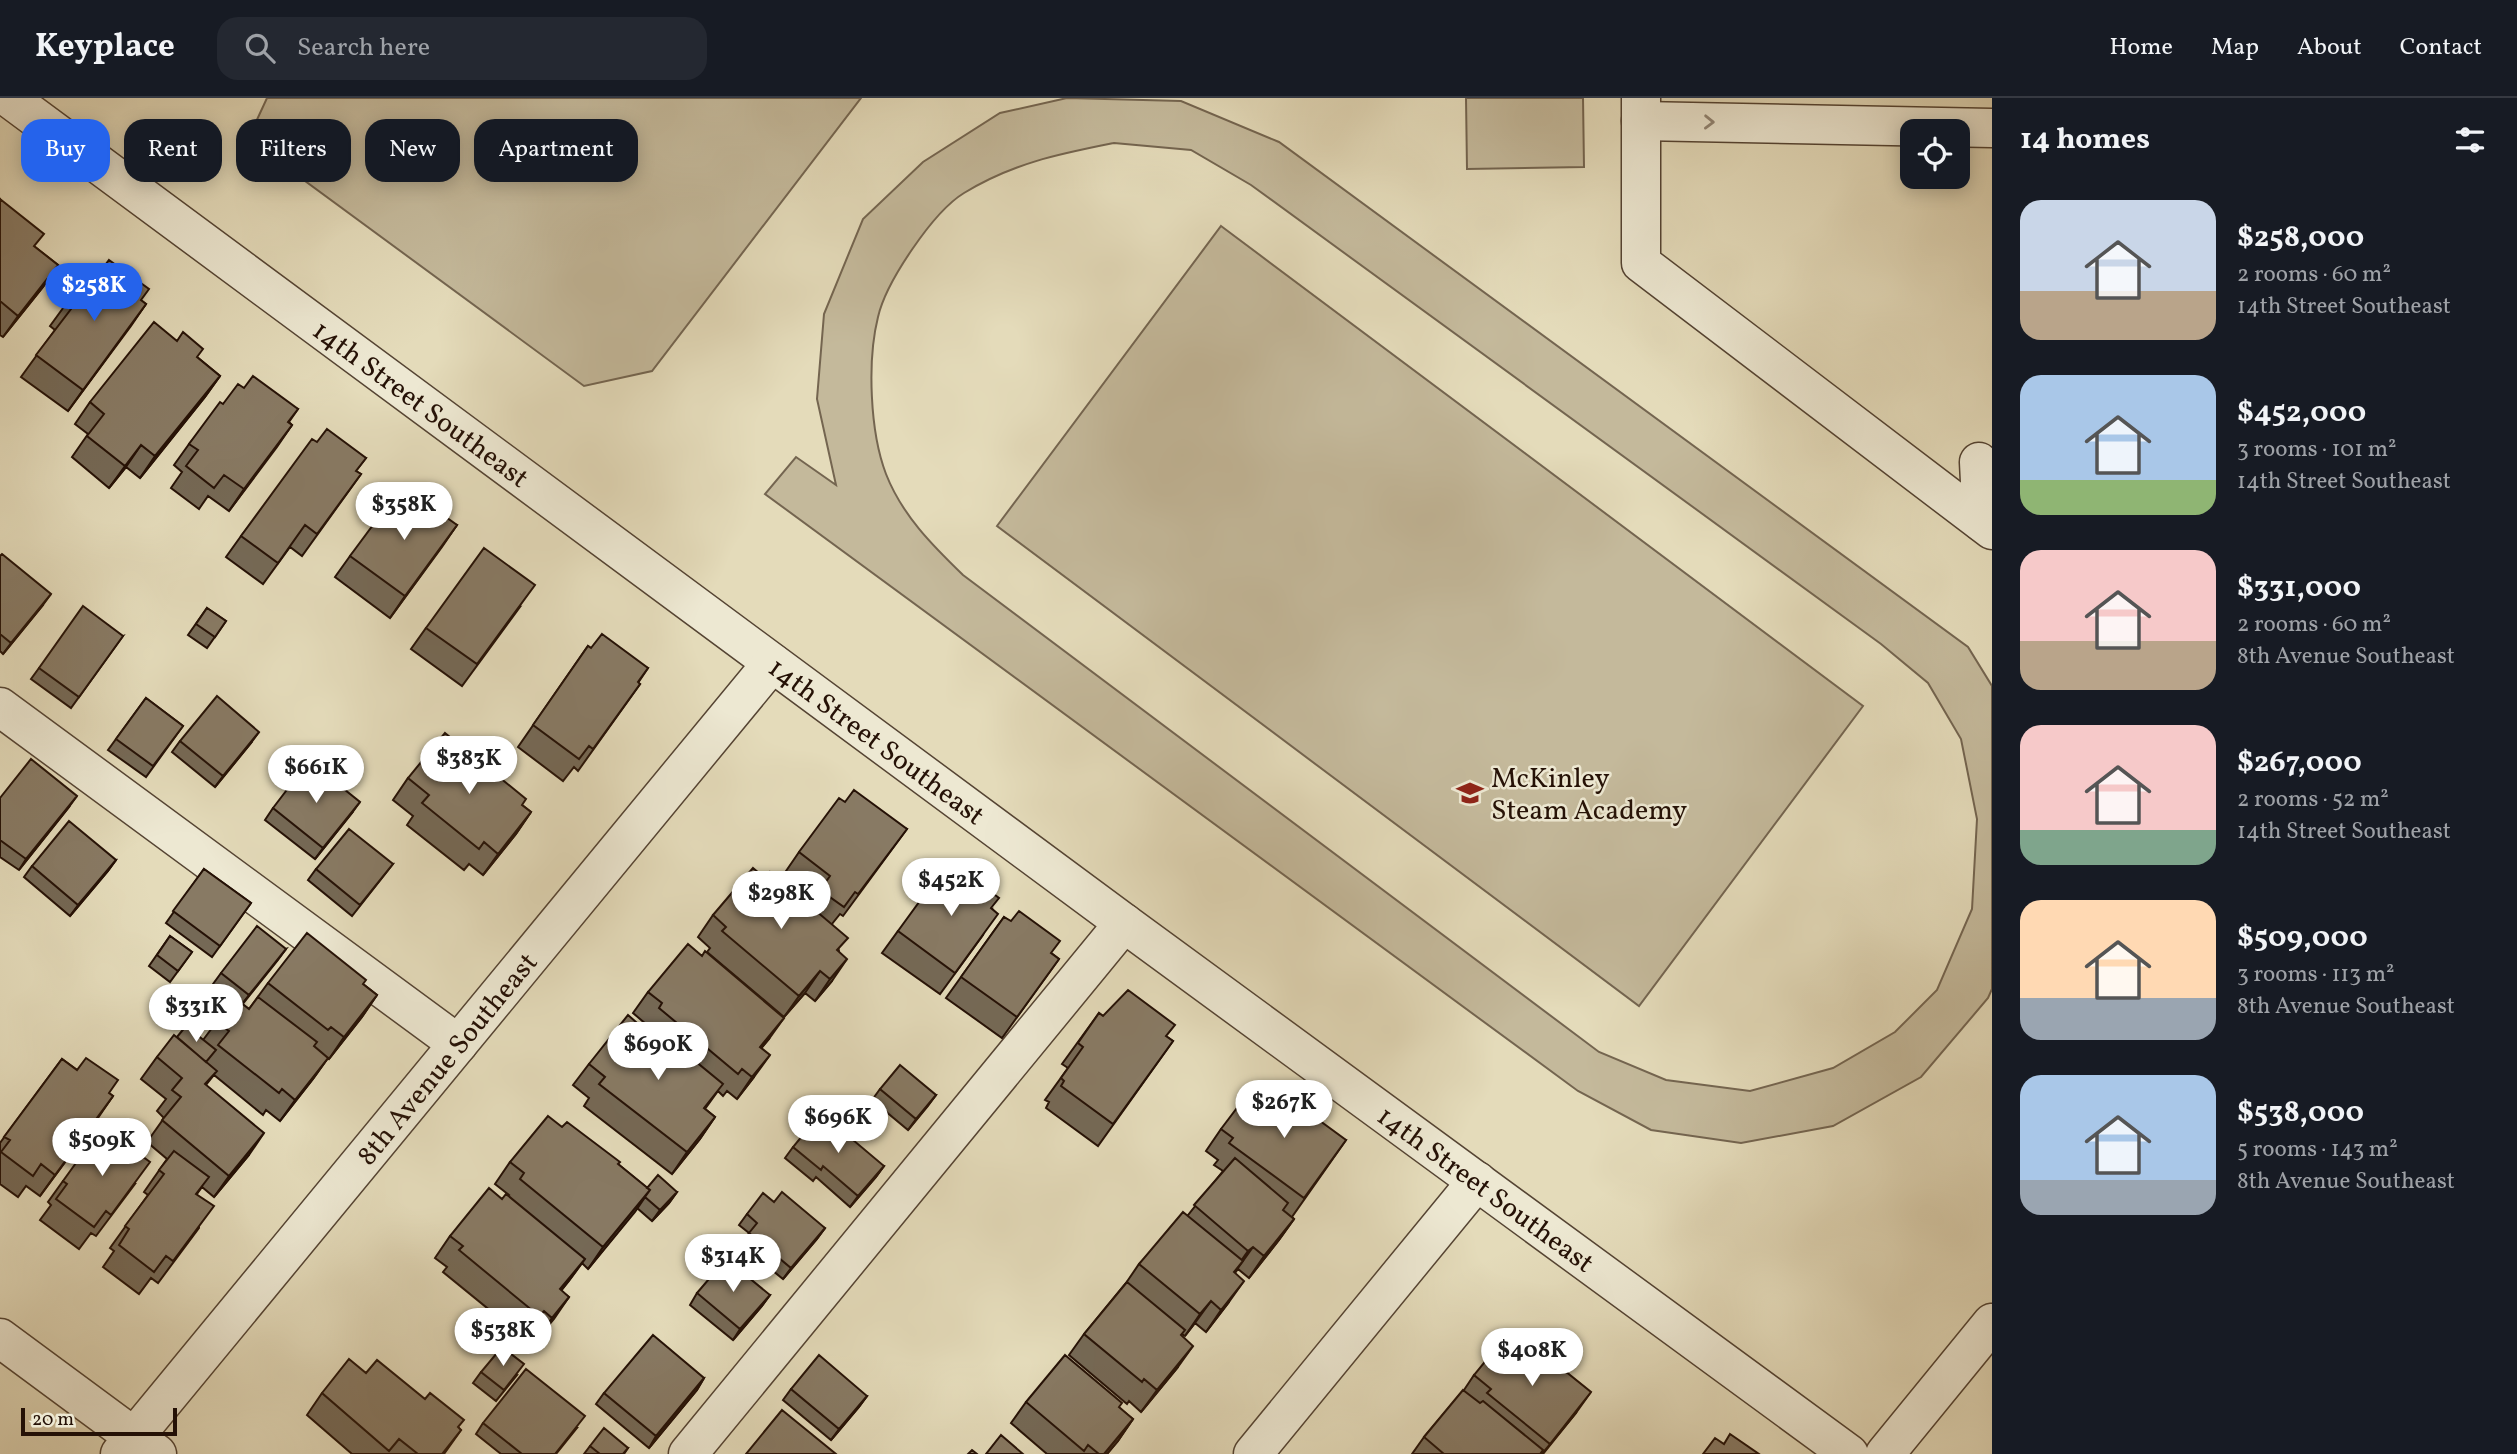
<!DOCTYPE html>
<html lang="en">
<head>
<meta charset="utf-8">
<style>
  :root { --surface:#171b24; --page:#242831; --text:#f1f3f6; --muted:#9ea1a6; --line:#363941; --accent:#2563eb }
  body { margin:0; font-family:Vollkorn,serif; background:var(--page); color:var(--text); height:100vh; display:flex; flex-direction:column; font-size:26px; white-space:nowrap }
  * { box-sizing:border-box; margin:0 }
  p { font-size:23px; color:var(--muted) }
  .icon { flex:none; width:38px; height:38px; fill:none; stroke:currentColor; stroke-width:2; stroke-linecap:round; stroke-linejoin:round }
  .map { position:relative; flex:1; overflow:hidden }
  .drawer { display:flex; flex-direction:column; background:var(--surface); width:525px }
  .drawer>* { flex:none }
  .guide { position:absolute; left:21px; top:21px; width:665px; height:63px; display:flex; gap:14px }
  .fabs { position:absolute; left:1900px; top:21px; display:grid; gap:14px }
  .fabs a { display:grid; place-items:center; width:70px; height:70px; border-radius:14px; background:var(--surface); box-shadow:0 4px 18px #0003; font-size:35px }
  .scale { position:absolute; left:21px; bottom:18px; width:156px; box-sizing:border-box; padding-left:7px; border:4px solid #251106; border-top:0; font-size:19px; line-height:24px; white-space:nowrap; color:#251106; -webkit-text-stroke:5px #ede8d2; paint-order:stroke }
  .price { position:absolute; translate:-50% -60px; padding:0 16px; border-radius:24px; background:#fff; color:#222; font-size:23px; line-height:46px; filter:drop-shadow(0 2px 4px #0008) }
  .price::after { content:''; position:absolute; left:50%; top:42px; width:21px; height:16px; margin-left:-10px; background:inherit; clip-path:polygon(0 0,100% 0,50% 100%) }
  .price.current { background:var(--accent); color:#fff }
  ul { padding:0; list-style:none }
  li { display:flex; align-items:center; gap:21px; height:175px; padding:0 28px }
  li span { display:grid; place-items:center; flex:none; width:196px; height:140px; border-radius:21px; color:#555 }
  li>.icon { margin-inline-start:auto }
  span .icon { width:84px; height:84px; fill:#fffc; stroke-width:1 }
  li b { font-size:30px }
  h2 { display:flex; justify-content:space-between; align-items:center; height:84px; padding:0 28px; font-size:30px }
  .chip { padding:0 24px; border-radius:21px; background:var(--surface); box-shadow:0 4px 18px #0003; font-size:24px; line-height:63px }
  .chip.current { background:var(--accent); color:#fff }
  header { display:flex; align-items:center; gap:42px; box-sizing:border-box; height:98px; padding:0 35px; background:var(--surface); border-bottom:2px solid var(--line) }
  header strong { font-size:33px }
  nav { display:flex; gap:38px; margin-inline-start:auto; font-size:24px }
  .search { width:490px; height:63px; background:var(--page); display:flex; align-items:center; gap:18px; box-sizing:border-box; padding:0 24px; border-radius:21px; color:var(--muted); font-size:26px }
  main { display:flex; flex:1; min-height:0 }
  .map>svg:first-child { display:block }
  .green { fill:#c4b99b; stroke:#746550; stroke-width:2; fill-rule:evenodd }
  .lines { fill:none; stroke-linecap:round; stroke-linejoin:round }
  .minor-casing { stroke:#543; stroke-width:41 }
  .minor { stroke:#ede8d2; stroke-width:38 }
  .wall { fill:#756956; stroke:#251106; stroke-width:2 }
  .shaded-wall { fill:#5f5546; stroke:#251106; stroke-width:2 }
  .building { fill:#887a64; stroke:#251106; stroke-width:2 }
  .oneway { stroke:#938776 }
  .labels { text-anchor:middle; stroke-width:5; stroke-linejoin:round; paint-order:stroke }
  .street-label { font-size:28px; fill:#251106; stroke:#ede8d2 }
  .poi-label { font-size:28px; fill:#251106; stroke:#ede8d2; text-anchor:start }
</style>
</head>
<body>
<header>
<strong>Keyplace</strong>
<div class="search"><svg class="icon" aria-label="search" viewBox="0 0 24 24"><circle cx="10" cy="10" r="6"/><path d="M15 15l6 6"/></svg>Search here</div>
<nav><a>Home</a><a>Map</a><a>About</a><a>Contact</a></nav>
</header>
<main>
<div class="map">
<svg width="1992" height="1356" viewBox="0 0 1992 1356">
  <rect width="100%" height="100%" fill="#e4dbba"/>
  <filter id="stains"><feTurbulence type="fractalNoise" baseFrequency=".00286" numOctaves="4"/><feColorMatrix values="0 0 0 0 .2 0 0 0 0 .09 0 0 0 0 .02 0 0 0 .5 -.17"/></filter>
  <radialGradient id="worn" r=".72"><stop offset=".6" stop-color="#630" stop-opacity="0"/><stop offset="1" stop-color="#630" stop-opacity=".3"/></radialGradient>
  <path class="green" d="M267 0H861L652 273 584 288 248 41Z
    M1067 0 1181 3 1279 44 1968 549 1992 588V891L1988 900 1921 979 1833 1028 1741 1045 1651 1032 1578 993 765 396 796 359 836 387 817 301 824 216 863 121 923 64 1000 15ZM1114 45 1191 52 1251 87 1881 546 1928 585 1961 641 1977 721 1972 811 1937 892 1895 934 1833 970 1750 993 1666 982 1599 954 963 477C932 447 902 417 886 376 870 334 867 263 878 219 886 184 933 114 964 95 1013 65 1059 56 1114 45Z
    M1466 0H1583L1584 69 1467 71Z
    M1221 128 1863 608 1639 908 997 428Z"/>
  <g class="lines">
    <defs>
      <g id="minor">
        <path id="s1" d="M9 0 1124 825 1849 1356"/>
        <path d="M1641 0V165L1992 432"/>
        <path d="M1641 23 1992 30"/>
        <path d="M1979 364 1982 424"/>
        <path d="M0 609 458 946"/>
        <path d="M0 1240 157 1356"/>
        <path id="s2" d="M120 1356 772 565"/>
        <path d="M688 1356 1124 825"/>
        <path d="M1253 1356 1477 1083"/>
        <path d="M1885 1356 1992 1225"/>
      </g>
    </defs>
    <use href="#minor" class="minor-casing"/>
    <use href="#minor" class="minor"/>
  </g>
  <path class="wall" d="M0 101 35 149 58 167 43 189 3 239 0 237Z
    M93 169 146 206 68 313 21 279 55 232 50 228Z
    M197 259 220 278 205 299 140 380 126 369 109 390 72 359 88 336 75 326 90 304Z
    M244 290 298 311 289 324 292 327 229 413 208 398 199 411 171 390 182 374 174 367 189 346 223 306Z
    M317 344 366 360 356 373 361 376 302 458 290 449 263 486 226 459 241 438Z
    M398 404 457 427 390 520 335 479 350 458Z
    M0 458 43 507 3 556 0 553Z
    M520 509 462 588 411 551 426 530Z
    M207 510 226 523 207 550 188 537Z
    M123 538 71 610 31 581 39 570Z
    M588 548 591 550 648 570 638 585 640 586 578 673 574 669 563 683 518 649Z
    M146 600 183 628 146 679 108 652Z
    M180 643 251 645 215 689 172 654Z
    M408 680 522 707 531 714 516 736 483 777 469 766 464 772 407 727 413 718 393 702Z
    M0 700 69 709 19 772 0 759Z
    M845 704 907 731 843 818 840 816 832 826 839 853 832 883 815 903 805 895 784 919 707 854 710 850 698 839 713 817 766 781 809 807 815 799 784 776 799 754Z
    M273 710 352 715 315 761 265 722Z
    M116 762 108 773 70 818 24 779 32 768Z
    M393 766 352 818 308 782 316 771Z
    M204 771 251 805 212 859 166 825Z
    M992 811 983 837 940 896 882 855 898 833Z
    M1004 819 1059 861 1002 940 946 900Z
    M170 838 192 854 170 884 149 868Z
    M286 851 242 906 249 911 268 885 363 886 377 897 362 919 329 961 328 960 313 981 280 1023 266 1012 263 1017 214 977 206 987 249 1057 214 1099 202 1089 197 1096 199 1130 158 1185 151 1180 139 1196 103 1169 114 1153 110 1150 148 1097 144 1094 167 1061 147 1044 164 1020 157 1013 166 1001 141 981 157 959 177 939 203 942 233 902 213 886 221 875Z
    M648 894 769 941 761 950 754 979 737 1001 727 993 723 998 718 993 705 1011 715 1019 700 1041 672 1076 584 1008 589 1000 573 987 589 966 644 931 647 927 633 915Z
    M1099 915 1103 918 1167 939 1173 943 1098 1048 1046 1010 1049 1004 1045 1002 1068 970 1062 966Z
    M62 961 113 998 40 1098 26 1088 18 1099 0 1086V1045Z
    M880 991 936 997 908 1032 872 1002Z
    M1251 1015 1346 1042 1292 1119 1294 1121 1279 1142 1249 1180 1238 1171 1235 1175 1229 1204 1206 1234 1195 1225 1185 1238 1182 1236 1181 1237 1178 1269 1141 1314 1129 1303 1127 1306 1069 1257 1084 1236 1126 1185 1139 1166 1188 1117 1223 1073 1214 1067 1218 1062 1206 1053 1221 1031Z
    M562 1029 618 1066 647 1090 677 1094 669 1105 652 1123 637 1110 588 1171 582 1165 561 1193 569 1199 537 1241 529 1234 524 1240 443 1174 447 1169 435 1160 450 1138 502 1101 508 1098 509 1097 495 1086 510 1064Z
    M793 1049 884 1068 876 1079 850 1109 816 1079 813 1083 785 1060Z
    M63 1083 135 1086 96 1138 91 1135 79 1151 40 1122 51 1107 48 1104Z
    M774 1104 825 1130 817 1141 783 1181 741 1147 749 1135 739 1127 747 1116Z
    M697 1195 770 1197 762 1208 733 1242 690 1207Z
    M481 1274 517 1277 496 1303 473 1285Z
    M366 1275 458 1329 461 1332 444 1356H352L307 1317 322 1295Z
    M1474 1277 1576 1315 1543 1356H1412L1424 1339 1464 1292Z
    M704 1280 697 1292 649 1350 596 1306 604 1295Z
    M791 1291 867 1298 859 1309 831 1342 783 1302Z
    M1026 1304 1119 1310 1133 1321 1118 1343 1107 1356H1047L1011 1325Z
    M483 1325 577 1330 556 1356H501L476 1336Z
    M590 1348 628 1350 624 1356H584Z"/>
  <path class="shaded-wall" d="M58 167 43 189 3 239 18 218Z
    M146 206 131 228 68 313 83 292Z
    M220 278 205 299 140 380 155 358Z
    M292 327 277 349 229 413 244 391Z
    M141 347 126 369 109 390 125 368Z
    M457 427 442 449 390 520 405 498Z
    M51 496 43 507 3 556 11 545Z
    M259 634 251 645 215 689 223 678Z
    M77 698 69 709 19 772 26 761Z
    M360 704 352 715 315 761 323 750Z
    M531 714 516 736 483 777 498 756Z
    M116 762 108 773 70 818 78 807Z
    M286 851 278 862 241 908 249 897Z
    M847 861 832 883 815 903 830 881Z
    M820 873 805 895 784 919 799 898Z
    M377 897 362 919 329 961 344 939Z
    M784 920 769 941 745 970 760 949Z
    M770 957 754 979 737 1001 752 979Z
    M328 960 313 981 280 1023 295 1002Z
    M936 997 928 1008 908 1032 916 1021Z
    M113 998 98 1020 40 1098 55 1077Z
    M715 1019 700 1041 672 1076 687 1054Z
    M264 1035 249 1057 214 1099 229 1078Z
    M884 1068 876 1079 850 1109 858 1098Z
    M650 1092 635 1114 588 1171 603 1149Z
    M677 1094 669 1105 652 1123 660 1112Z
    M1294 1121 1279 1142 1249 1180 1264 1158Z
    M825 1130 817 1141 783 1181 791 1170Z
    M1253 1149 1228 1184 1218 1196 1248 1153Z
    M585 1161 569 1183 544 1213 560 1191Z
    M1244 1183 1229 1204 1206 1234 1221 1212Z
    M770 1197 762 1208 733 1242 740 1231Z
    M569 1199 554 1221 537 1241 552 1220Z
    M1211 1203 1195 1225 1185 1238 1200 1216Z
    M1193 1248 1178 1269 1141 1314 1157 1292Z
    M704 1280 697 1292 649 1350 656 1338Z
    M1591 1294 1576 1315 1542 1356 1550 1346Z
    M867 1298 859 1309 831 1342 839 1331Z
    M1133 1321 1118 1343 1107 1356H1104Z"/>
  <path class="building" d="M0 101 44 136 34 148 58 167 18 218 0 203Z
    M109 162 149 191 141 202 146 206 83 292 36 257 71 211 65 207 93 169 100 174Z
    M154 224 177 243 183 234 203 251 197 259 220 278 155 358 141 347 125 368 87 338 104 316 90 304Z
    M253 278 298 311 288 324 292 327 244 391 224 377 214 390 186 368 198 352 189 346 220 304 223 306 238 286 244 290Z
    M327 331 366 360 356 373 361 376 317 436 305 427 278 465 241 438 312 341 317 344Z
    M408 392 457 427 405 498 350 458 393 400 398 404Z
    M484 450 535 487 477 566 426 530Z
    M2 456 51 496 11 545 0 536V458Z
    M83 508 123 538 79 599 39 570Z
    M207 510 226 523 215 539 196 526Z
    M602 536 648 570 638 584 640 586 593 651 589 648 579 661 533 627 588 548 591 550Z
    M217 598 259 634 223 678 180 643Z
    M146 600 183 628 153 668 116 641Z
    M445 635 526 701 522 707 531 714 498 756 484 744 479 751 422 705 429 697 408 680Z
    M31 661 77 698 26 761 0 742V700Z
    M309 663 360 704 323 750 273 710Z
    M854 692 907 731 858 796 855 794 844 809 820 792 830 778 799 754 839 700 845 704Z
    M69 723 116 762 78 807 32 768Z
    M349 731 393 766 360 807 316 771Z
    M953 766 999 800 991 810 998 816 955 875 898 833 941 774 945 777Z
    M753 770 766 781 770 774 848 840 837 852 847 861 830 881 820 873 799 898 722 833 726 829 713 817Z
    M204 771 251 805 220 848 173 813Z
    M1019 813 1060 843 1051 855 1059 861 1017 919 961 879 1004 819 1011 823Z
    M257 828 286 851 249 897 221 875Z
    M307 835 366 882 363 886 377 897 344 939 331 929 328 932 268 885Z
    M170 838 192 854 178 873 157 857Z
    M688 846 702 858 705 853 784 920 760 949 770 957 752 979 742 971 738 976 659 910 662 905 648 894Z
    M1128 892 1175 927 1166 938 1173 943 1113 1026 1061 988 1064 983 1061 980 1083 949 1078 945 1099 915 1103 918Z
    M258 899 317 944 314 948 328 960 295 1002 282 991 279 995 218 947 229 933 216 924 235 900 249 911Z
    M628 917 645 932 650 926 723 986 704 1010 715 1019 687 1054 599 986 605 979 589 966Z
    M186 928 216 952 206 964 177 939Z
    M174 937 217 973 205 986 264 1035 229 1078 162 1022 181 999 172 992 182 980 157 959Z
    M86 960 118 982 109 995 113 998 55 1077 41 1066 33 1078 1 1054 10 1042 4 1039 62 961 77 972Z
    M900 967 936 997 916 1021 880 991Z
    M1271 987 1346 1042 1304 1100 1229 1045 1233 1040 1221 1031 1240 1006 1251 1015Z
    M821 1015 884 1068 858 1098 823 1068 821 1072 793 1049Z
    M548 1018 562 1029 567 1024 620 1064 618 1066 650 1092 603 1149 520 1081 524 1075 510 1064Z
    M102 1029 150 1064 111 1117 106 1113 94 1129 56 1101 67 1086 63 1083Z
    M174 1053 209 1079 196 1096 214 1108 173 1163 166 1158 154 1174 119 1147 129 1131 125 1128 164 1076 159 1072Z
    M1235 1060 1288 1105 1283 1112 1294 1121 1264 1158 1253 1149 1248 1153 1194 1107Z
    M658 1077 677 1094 660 1112 645 1099 650 1092 647 1090Z
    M489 1090 502 1101 506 1096 585 1161 560 1191 569 1199 552 1220 544 1213 539 1218 459 1152 463 1148 450 1138Z
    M782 1094 825 1130 791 1170 749 1135 757 1125 747 1116 763 1095 774 1104Z
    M1183 1114 1243 1163 1234 1174 1244 1183 1221 1212 1211 1203 1200 1216 1139 1166Z
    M726 1161 770 1197 740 1231 697 1195Z
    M1127 1184 1185 1232 1181 1237 1193 1248 1157 1292 1144 1281 1142 1284 1084 1236Z
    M653 1237 704 1280 656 1338 604 1295Z
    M1506 1238 1523 1252 1529 1244 1591 1294 1550 1346 1487 1295 1491 1291 1474 1277Z
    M502 1249 524 1266 504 1292 481 1274Z
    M819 1257 867 1298 839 1331 791 1291Z
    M1065 1257 1122 1305 1119 1309 1133 1321 1104 1356H1099L1088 1347 1084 1353 1026 1304Z
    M349 1261 366 1275 377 1262 425 1301 430 1295 464 1322 458 1329 461 1332 442 1356H418L399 1341 389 1353 322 1295Z
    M526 1271 585 1318 555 1356H522L483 1325Z
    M1463 1292 1480 1305 1483 1303 1543 1352 1540 1356H1444L1424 1339Z
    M782 1312 836 1356H746Z
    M604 1330 628 1350 623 1356H600L590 1348Z
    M1730 1336 1759 1356H1703L1715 1340 1724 1346Z
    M1001 1337 1023 1356H986Z
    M972 1352 977 1356H968Z"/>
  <defs><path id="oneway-chevron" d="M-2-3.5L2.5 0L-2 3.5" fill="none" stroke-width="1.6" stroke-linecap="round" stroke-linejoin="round" transform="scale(1.75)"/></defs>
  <use class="oneway" href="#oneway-chevron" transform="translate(1709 24) rotate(1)"/>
  <defs>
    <symbol id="school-bare" viewBox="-9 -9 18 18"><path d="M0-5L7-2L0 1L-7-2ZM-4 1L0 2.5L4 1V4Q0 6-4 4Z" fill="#8f2418" stroke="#ede8d2" stroke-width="2.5" paint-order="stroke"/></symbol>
  </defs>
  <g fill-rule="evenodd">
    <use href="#school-bare" x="1451" y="676" width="38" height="38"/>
  </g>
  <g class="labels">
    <g class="street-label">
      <text dy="10" stroke="none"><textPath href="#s1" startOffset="513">14th Street Southeast</textPath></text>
      <text dy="10" stroke="none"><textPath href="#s1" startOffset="1080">14th Street Southeast</textPath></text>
      <text dy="10" stroke="none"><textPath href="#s2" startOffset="513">8th Avenue Southeast</textPath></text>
      <text dy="10" stroke="none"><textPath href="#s1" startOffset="1836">14th Street Southeast</textPath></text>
    </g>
    <g class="poi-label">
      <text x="1491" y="689">McKinley<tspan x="1491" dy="32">Steam Academy</tspan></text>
    </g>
  </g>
  <rect width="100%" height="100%" filter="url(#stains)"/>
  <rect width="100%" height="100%" fill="url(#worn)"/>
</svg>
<div class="fabs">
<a><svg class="icon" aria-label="locate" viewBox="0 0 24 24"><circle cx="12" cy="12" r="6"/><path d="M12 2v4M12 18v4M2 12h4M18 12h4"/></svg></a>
</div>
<div class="scale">20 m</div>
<b class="price current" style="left:94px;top:225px">$258K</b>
<b class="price" style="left:404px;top:444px">$358K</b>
<b class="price" style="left:469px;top:698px">$383K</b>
<b class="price" style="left:316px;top:707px">$661K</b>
<b class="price" style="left:951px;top:820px">$452K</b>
<b class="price" style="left:781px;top:833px">$298K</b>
<b class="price" style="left:196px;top:946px">$331K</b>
<b class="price" style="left:658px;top:984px">$690K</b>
<b class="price" style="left:1284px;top:1042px">$267K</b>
<b class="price" style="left:838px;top:1057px">$696K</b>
<b class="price" style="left:102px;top:1080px">$509K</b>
<b class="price" style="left:733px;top:1196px">$314K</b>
<b class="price" style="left:503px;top:1270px">$538K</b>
<b class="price" style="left:1532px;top:1290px">$408K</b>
<div class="guide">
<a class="chip current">Buy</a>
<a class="chip">Rent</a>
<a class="chip">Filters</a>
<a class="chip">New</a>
<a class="chip">Apartment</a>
</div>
</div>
<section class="drawer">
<h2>14 homes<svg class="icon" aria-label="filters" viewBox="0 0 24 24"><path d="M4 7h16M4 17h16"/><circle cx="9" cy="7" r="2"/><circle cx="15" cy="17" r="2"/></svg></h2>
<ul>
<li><span style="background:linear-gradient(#c9d6e8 65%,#b9a48a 0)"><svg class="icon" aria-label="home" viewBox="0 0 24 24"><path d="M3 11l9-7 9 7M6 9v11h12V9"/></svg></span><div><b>$258,000</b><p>2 rooms · 60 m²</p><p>14th Street Southeast</p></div></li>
<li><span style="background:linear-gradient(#a9c7e8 75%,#8fb573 0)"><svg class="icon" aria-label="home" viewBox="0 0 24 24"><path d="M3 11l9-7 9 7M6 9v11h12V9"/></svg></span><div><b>$452,000</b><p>3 rooms · 101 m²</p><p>14th Street Southeast</p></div></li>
<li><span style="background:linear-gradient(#f6c9c9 65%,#b9a48a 0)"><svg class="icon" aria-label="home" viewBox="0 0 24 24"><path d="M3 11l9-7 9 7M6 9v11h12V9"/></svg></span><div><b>$331,000</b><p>2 rooms · 60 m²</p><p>8th Avenue Southeast</p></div></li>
<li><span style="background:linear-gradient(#f6c9c9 75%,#7fa58c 0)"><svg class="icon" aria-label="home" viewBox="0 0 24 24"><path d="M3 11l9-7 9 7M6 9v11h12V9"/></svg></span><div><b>$267,000</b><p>2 rooms · 52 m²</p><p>14th Street Southeast</p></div></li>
<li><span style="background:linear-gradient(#ffd9b3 70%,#9aa5b1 0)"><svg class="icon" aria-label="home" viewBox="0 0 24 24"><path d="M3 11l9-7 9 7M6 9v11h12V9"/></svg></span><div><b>$509,000</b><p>3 rooms · 113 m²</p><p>8th Avenue Southeast</p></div></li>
<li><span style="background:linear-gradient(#a9c7e8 75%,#9aa5b1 0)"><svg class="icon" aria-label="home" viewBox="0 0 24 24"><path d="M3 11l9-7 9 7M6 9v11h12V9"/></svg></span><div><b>$538,000</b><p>5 rooms · 143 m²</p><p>8th Avenue Southeast</p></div></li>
</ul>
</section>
</main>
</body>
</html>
